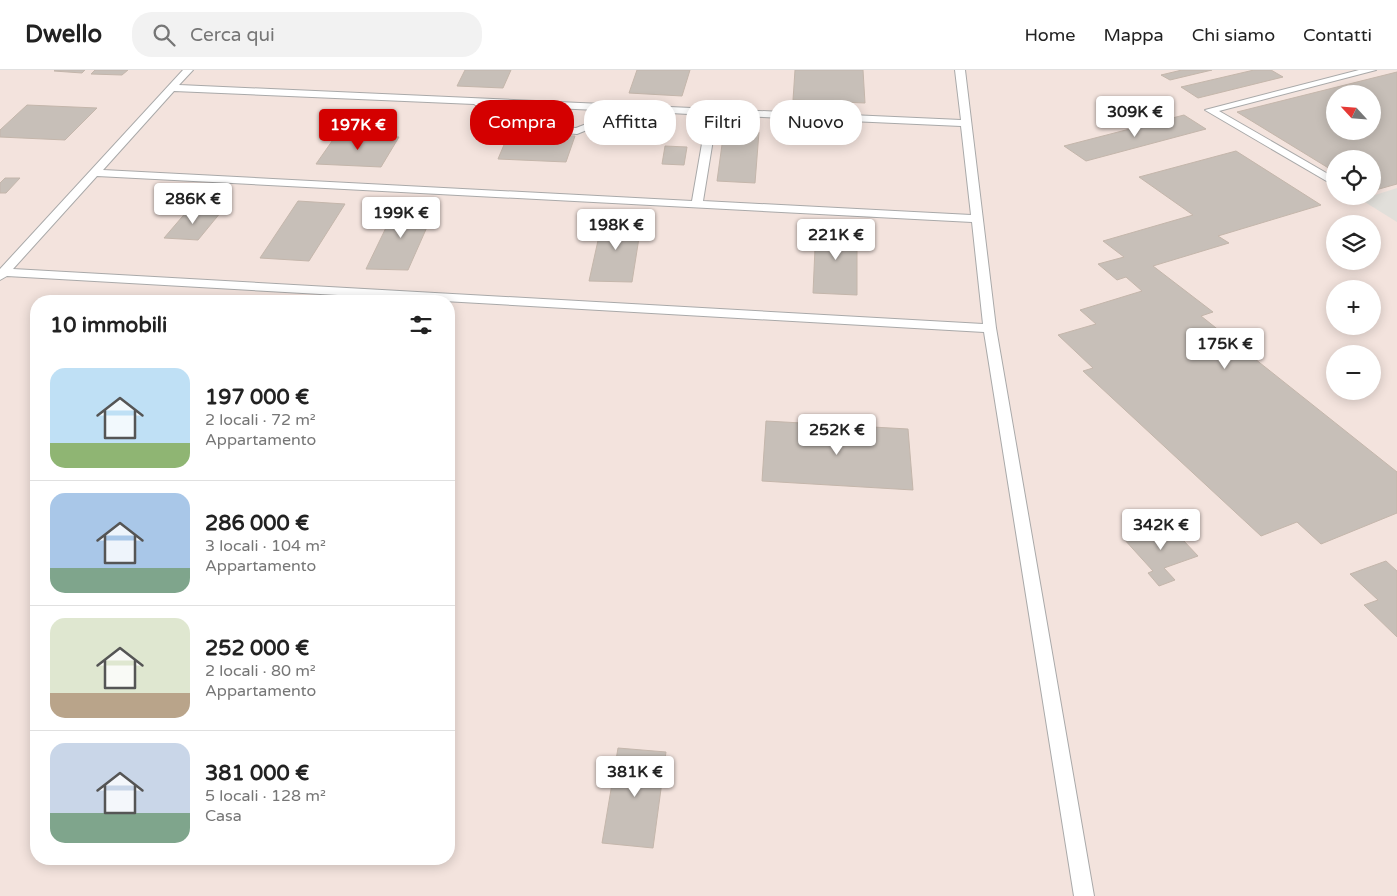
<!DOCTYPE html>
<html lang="it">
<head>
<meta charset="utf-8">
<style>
  :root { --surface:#fff; --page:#f2f2f2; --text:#222; --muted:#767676; --line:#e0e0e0; --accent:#d40000 }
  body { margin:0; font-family:"Varela Round",sans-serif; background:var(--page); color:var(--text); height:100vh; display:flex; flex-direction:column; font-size:19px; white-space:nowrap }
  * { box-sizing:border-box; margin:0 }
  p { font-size:16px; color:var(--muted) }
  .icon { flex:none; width:28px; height:28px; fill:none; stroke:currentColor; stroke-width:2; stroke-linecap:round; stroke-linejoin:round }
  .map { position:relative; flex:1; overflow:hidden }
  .sheet { position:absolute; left:30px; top:225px; width:425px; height:570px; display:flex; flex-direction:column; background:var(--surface); border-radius:20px; box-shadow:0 2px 12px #0003 }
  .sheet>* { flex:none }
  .banner { position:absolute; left:470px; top:30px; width:475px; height:45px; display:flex; gap:10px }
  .needle { width:32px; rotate:296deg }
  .tools { position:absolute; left:1326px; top:15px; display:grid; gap:10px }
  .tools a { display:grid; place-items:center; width:55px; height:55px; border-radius:50%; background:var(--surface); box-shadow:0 2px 12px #0003; font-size:25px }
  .price { position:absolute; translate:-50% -42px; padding:0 11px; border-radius:5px; background:#fff; color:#222; font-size:16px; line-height:32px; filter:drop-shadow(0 1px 2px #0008) }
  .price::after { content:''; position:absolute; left:50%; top:30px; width:15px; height:11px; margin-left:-8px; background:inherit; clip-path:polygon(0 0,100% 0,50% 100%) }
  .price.active { background:var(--accent); color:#fff }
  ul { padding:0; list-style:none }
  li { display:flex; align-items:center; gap:15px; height:125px; padding:0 20px }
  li+li { border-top:1px solid var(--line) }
  li span { display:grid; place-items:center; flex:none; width:140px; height:100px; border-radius:15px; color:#555 }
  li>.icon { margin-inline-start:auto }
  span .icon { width:60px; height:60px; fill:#fffc; stroke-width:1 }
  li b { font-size:21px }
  h2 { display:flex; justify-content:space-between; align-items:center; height:60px; padding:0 20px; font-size:21px }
  .chip { padding:0 18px; border-radius:20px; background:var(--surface); box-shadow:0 2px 12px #0003; font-size:18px; line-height:45px }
  .chip.active { background:var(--accent); color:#fff }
  header { display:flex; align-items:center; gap:30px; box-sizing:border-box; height:70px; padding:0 25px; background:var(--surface); border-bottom:1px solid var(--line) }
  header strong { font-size:24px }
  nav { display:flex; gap:28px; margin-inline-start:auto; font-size:18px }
  .search { width:350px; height:45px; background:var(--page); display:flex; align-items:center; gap:12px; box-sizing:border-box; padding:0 18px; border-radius:20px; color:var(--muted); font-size:19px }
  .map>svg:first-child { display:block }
  .military { fill:#f3e3dd; fill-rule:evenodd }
  .airport { fill:#e1dfda }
  .building { fill:#c7bfb8; stroke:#c4b6ab; fill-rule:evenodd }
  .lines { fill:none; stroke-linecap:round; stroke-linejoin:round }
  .lane-casing { stroke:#a9a9a9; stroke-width:2 }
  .lane { fill:#fff; fill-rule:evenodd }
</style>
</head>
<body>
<header>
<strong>Dwello</strong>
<div class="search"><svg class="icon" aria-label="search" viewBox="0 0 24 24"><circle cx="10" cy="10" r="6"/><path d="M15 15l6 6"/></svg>Cerca qui</div>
<nav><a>Home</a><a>Mappa</a><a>Chi siamo</a><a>Contatti</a></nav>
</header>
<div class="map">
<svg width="1397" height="826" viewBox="0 0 1397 826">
  <rect width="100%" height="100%" fill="#f2efe9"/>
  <path class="military" d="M0 0H1397V826H0ZM1335 24H1372V61H1335ZM1335 89H1372V126H1335ZM1335 154H1372V191H1335ZM1335 219H1372V256H1335ZM36 231H449V789H36ZM1335 284H1372V321H1335Z"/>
  <path class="airport" d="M1397 118V152L1360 129 1372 126Z"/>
  <path class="building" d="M55 0H85L82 3 54 1Z
    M95 0H128L122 5 91 4Z
    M465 0H511L503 18 457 16Z
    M637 0H690L682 26 629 23Z
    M795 0H863L865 33 793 30Z
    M1182 0H1212L1170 10 1161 5Z
    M1254 0H1271L1283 7 1198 28 1181 17Z
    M1397 2V114L1372 121V89H1335V102L1237 42ZM1335 24H1372V61H1335Z
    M27 35 97 38 65 70 0 67V60Z
    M1098 35 1117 37 1118 44 1098 42Z
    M1184 45 1206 59 1086 91 1064 76Z
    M724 60 759 62 755 113 717 111Z
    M509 63 575 66 566 92 498 89Z
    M337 64 399 67 381 97 316 94Z
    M665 76 687 77 684 95 662 94Z
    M1236 81 1321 135 1218 166 1229 173 1153 196 1213 242 1201 246 1397 402V443L1321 474 1297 452 1261 466 1083 301 1093 298 1058 265 1096 254 1080 240 1142 221 1126 207 1117 210 1098 194 1124 187 1103 171 1193 145 1139 107Z
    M5 108H20L6 123H0V113Z
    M298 131 345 134 309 191 260 188Z
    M396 137 435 139 408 200 366 199Z
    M188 140 221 142 198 170 164 168Z
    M603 148 642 149 632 212 589 211Z
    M816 156 857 158V225L813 223Z
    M766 351 908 359 913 420 762 411Z
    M1167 453 1198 486 1164 498 1175 510 1159 516 1148 503 1153 501 1123 468Z
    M1386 491 1397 501V567L1364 535 1378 530 1350 504Z
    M618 678 666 682 653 778 602 773Z"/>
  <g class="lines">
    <defs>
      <path id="lane" d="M183 0H193L179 15 961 50 955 0H965L996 258 1094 826H1074L984 262 7 206 0 210V199ZM174 21 474 34 507 58 577 64 634 41 707 45 692 131 103 100ZM488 35 620 41 576 58 514 53ZM717 45 961 56 971 145 703 131ZM97 106 972 152 983 254 13 199Z
        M1359 0H1376L1219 41 1335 108V116L1205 40Z"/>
    </defs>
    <use href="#lane" class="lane-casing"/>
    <use href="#lane" class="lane"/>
  </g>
</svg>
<div class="tools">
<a><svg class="needle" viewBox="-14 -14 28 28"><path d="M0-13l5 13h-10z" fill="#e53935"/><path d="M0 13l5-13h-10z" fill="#767676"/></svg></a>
<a><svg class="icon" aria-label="locate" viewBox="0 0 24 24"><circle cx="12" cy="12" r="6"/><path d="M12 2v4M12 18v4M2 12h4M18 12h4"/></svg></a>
<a><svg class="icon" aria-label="layers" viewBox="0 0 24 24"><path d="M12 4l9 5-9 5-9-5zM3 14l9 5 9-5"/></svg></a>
<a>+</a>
<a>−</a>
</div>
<b class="price" style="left:1135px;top:68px">309K €</b>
<b class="price active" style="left:358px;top:81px">197K €</b>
<b class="price" style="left:193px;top:155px">286K €</b>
<b class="price" style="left:401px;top:169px">199K €</b>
<b class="price" style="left:616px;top:181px">198K €</b>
<b class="price" style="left:836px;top:191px">221K €</b>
<b class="price" style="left:1225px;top:300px">175K €</b>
<b class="price" style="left:837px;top:386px">252K €</b>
<b class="price" style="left:1161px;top:481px">342K €</b>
<b class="price" style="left:635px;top:728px">381K €</b>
<div class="banner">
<a class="chip active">Compra</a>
<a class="chip">Affitta</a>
<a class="chip">Filtri</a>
<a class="chip">Nuovo</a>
</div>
<section class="sheet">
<h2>10 immobili<svg class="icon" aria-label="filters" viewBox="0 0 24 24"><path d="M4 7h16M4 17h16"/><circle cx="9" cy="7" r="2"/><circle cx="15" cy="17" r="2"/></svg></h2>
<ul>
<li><span style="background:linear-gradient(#bfe0f5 75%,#8fb573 0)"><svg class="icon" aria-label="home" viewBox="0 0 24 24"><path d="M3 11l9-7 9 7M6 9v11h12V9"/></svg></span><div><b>197 000 €</b><p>2 locali · 72 m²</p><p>Appartamento</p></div></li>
<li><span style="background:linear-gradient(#a9c7e8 75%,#7fa58c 0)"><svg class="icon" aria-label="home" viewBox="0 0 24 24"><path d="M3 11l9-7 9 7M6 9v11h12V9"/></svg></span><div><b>286 000 €</b><p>3 locali · 104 m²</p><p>Appartamento</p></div></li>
<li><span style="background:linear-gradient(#dfe7d0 75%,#b9a48a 0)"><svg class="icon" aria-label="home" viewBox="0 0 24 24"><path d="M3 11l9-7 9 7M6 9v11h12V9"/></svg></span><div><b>252 000 €</b><p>2 locali · 80 m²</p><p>Appartamento</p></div></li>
<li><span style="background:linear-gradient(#c9d6e8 70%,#7fa58c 0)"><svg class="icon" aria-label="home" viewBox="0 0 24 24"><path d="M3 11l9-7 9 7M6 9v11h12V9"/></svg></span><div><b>381 000 €</b><p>5 locali · 128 m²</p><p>Casa</p></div></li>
</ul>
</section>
</div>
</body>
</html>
